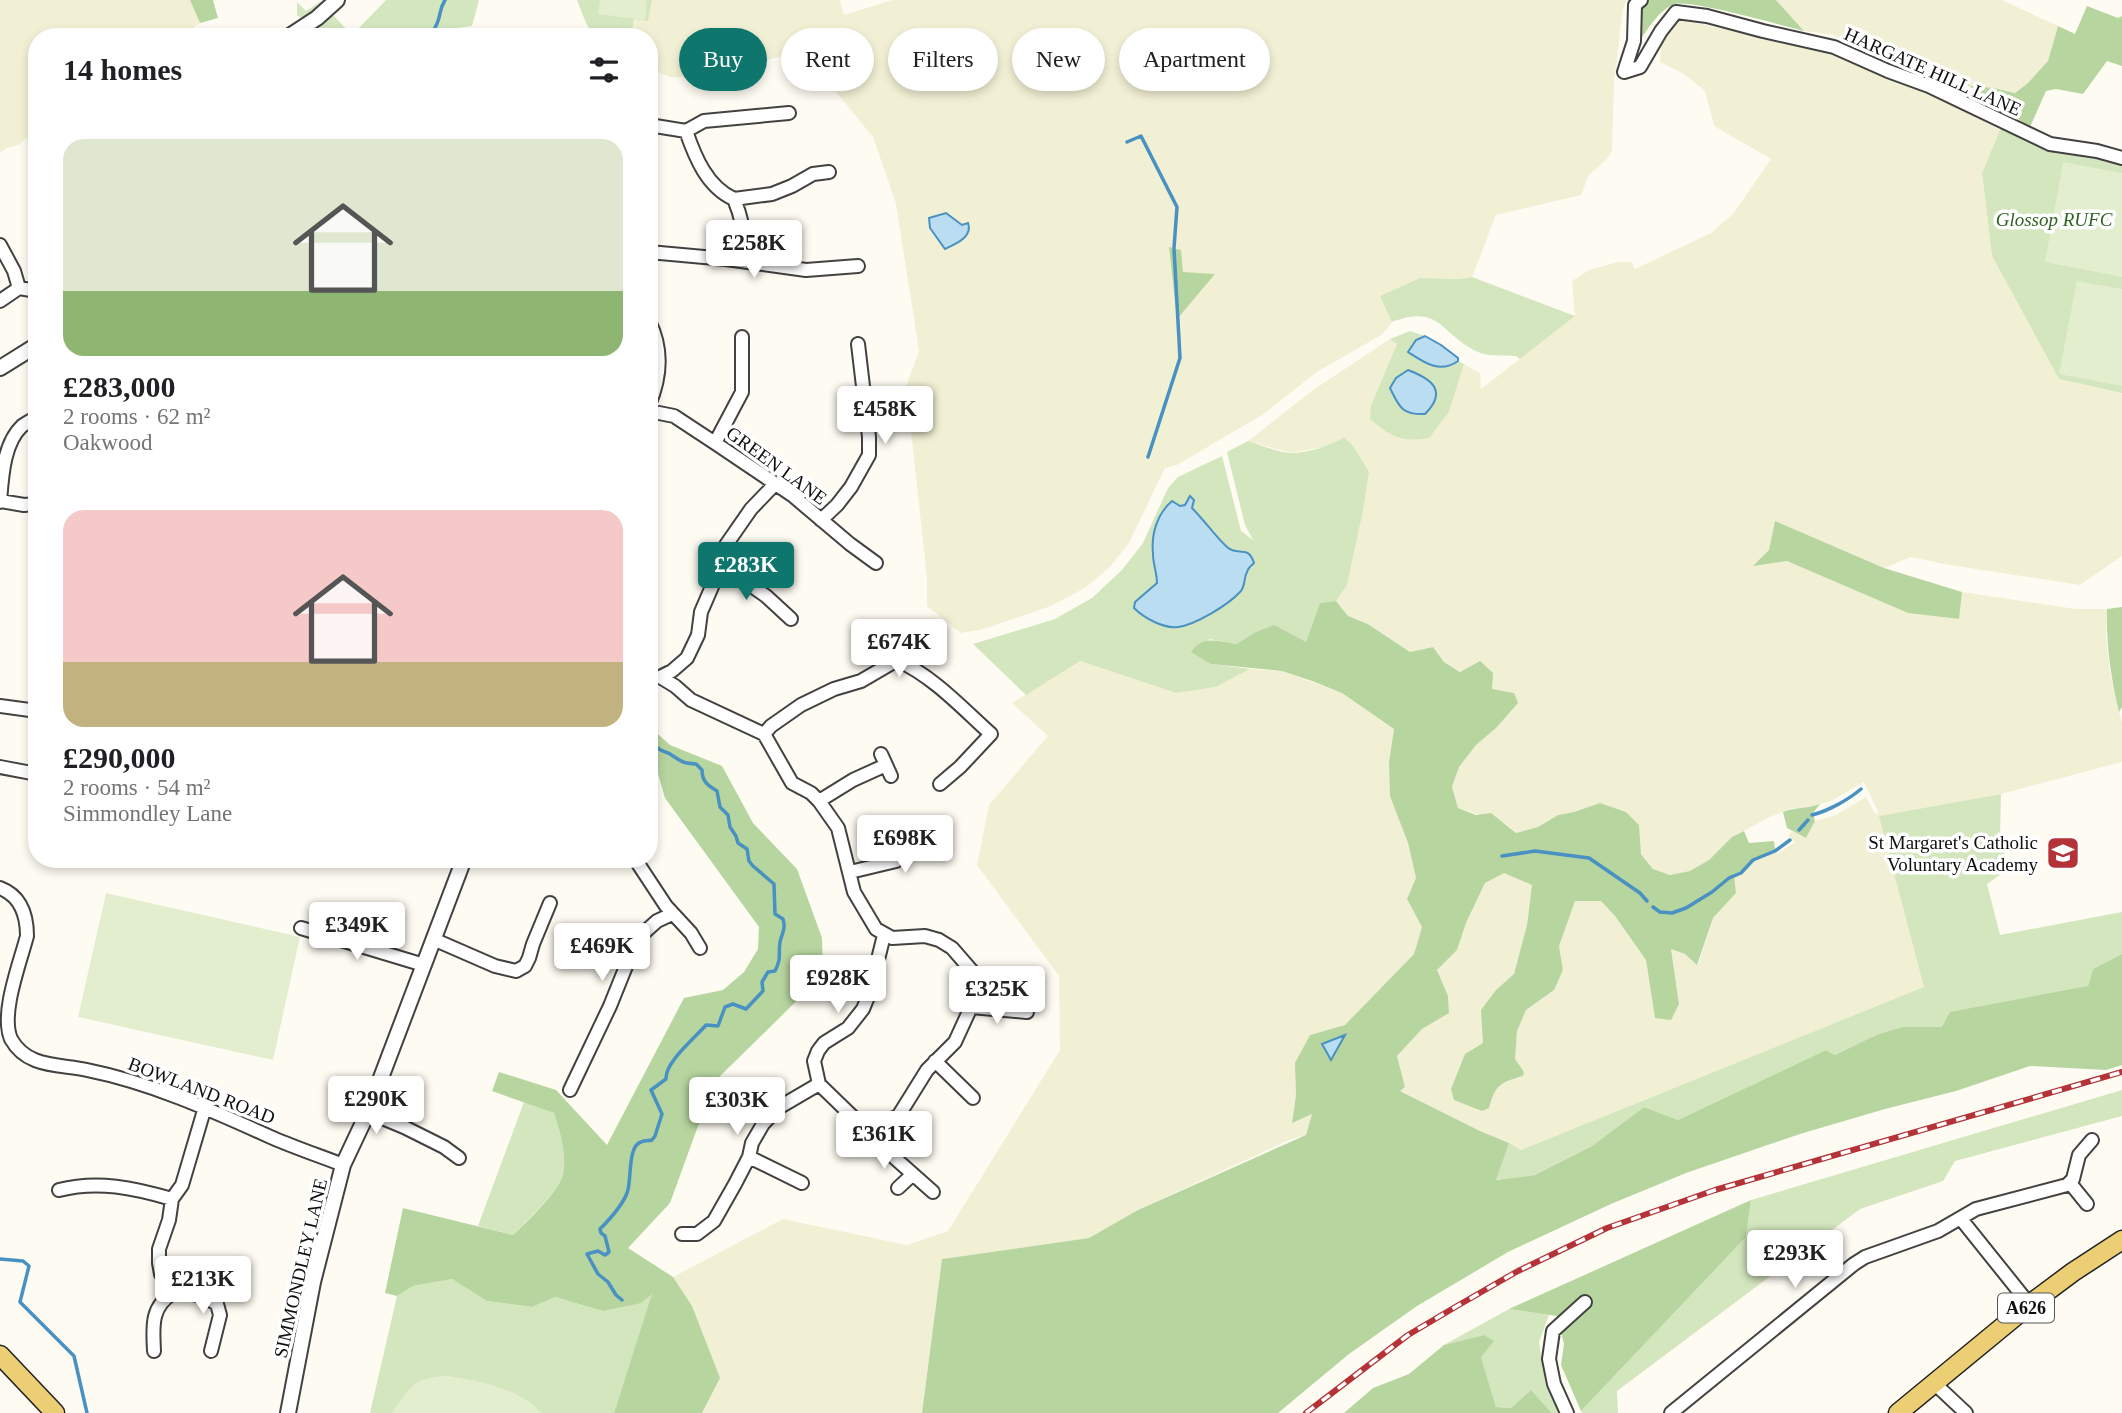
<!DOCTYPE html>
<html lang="en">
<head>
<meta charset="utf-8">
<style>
  :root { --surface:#fff; --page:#f6f6f6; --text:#202124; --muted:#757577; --accent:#0f766e }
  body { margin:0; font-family:"Times New Roman",serif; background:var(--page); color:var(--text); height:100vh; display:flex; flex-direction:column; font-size:26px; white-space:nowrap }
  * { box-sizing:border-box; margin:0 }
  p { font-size:23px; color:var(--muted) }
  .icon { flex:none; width:38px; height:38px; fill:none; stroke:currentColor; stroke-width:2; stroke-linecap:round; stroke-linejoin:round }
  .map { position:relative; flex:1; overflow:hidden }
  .details { position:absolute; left:28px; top:28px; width:630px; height:840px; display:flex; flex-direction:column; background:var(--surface); border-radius:28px; box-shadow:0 4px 10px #0003 }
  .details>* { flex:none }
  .hud { position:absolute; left:679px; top:28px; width:665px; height:63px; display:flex; gap:14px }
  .price { position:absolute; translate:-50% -60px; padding:0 16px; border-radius:7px; background:#fff; color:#222; font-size:23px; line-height:46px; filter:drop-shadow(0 2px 4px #0008) }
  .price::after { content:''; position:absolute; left:50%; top:42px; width:21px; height:16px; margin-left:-10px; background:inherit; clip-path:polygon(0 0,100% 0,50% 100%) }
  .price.on { background:var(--accent); color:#fff }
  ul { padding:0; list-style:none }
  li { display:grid; align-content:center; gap:14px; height:371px; padding:0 35px }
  li span { display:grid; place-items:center; height:217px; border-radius:21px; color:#555 }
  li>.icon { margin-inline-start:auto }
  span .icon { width:126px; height:126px; fill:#fffc; stroke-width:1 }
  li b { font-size:30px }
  h2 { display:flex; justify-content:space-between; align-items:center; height:84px; padding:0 35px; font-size:30px }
  .chip { padding:0 24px; border-radius:32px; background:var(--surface); box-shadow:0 4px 10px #0003; font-size:24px; line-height:63px }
  .chip.on { background:var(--accent); color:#fff }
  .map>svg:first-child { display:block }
  .farmland { fill:#f2f0d4 }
  .green { fill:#d3e6be; fill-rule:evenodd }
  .forest { fill:#b7d59f }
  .pitch { fill:#e3eecf }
  .water { fill:#bbddf1; stroke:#4891c2; stroke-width:2 }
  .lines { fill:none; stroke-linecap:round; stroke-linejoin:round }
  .stream { stroke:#4891c2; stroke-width:3.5 }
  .minor-casing { stroke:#424242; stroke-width:16 }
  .tertiary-casing { stroke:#424242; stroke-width:18 }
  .primary-casing { stroke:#202020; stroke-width:21 }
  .minor { stroke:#fff; stroke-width:12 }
  .tertiary { stroke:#fff; stroke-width:14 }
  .primary { stroke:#eccf74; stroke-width:18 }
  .rail-casing { stroke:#b33339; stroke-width:6 }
  .rail { stroke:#fff; stroke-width:3.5; stroke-dasharray:10; stroke-linecap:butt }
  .labels { text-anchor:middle; stroke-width:7; stroke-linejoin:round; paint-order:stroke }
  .shield { fill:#fff; stroke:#575757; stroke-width:2 }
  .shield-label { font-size:18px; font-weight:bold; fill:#0f0f0f }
  .street-label { font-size:19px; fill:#0f0f0f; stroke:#fff }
  .park-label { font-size:19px; font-style:italic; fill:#316224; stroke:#fff }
  .poi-label { font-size:19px; fill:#0f0f0f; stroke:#fff; text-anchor:end }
</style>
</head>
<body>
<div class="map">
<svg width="2122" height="1413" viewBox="0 0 2122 1413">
  <rect width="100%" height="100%" fill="#fefcf2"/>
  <path class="farmland" d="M0 0H190L200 23 180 37H37V134L26 138 19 145 7 148 0 153Z
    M652 0H840L844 15 892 0H1627L1623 8 1614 83 1612 151 1606 160 1589 175 1581 195 1496 215 1472 277 1458 279 1420 278 1381 296 1392 322 1383 334 1317 372 1262 415 1177 465 1165 468 1129 543 1110 567 1085 588 1051 606 984 629 961 633 927 606V577L906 387 919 351 896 204 873 137 798 46 779 57 715 72 672 78 649 68V37H631L634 19 648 20Z
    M1776 0H2002L2058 26 2048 61 2028 83 2015 93 1994 88 1971 86 1956 77 1829 34 1804 31Z
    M1679 19 1828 52 1881 75 1922 89 2000 130 1982 173 1992 256 2059 379 2122 393V556L2080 585 1944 564 1911 557 1884 568 1775 521 1769 550 1755 565 1787 561 1908 613 1958 619 1962 592 2076 609H2107L2106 637 2110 673 2122 724V762L2001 794 1880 816 1925 987 1521 1150 1509 1143 1480 1131 1399 1090 1405 1087 1397 1056 1422 1029 1449 1013 1448 996 1437 970 1457 950 1466 923 1485 883 1503 872 1532 885 1527 925 1514 974 1496 990 1483 1043 1465 1054 1489 1108 1493 1091 1506 1081 1524 1072 1514 1059 1517 1031 1526 1010 1554 990 1563 970 1559 946 1575 900 1601 901 1615 916 1646 960 1655 1018 1679 1004 1671 948 1685 954 1698 965 1713 918 1736 893 1734 875 1746 868 1752 859 1775 850 1777 854 1795 842 1788 836 1792 831 1806 838 1815 821 1836 815 1866 797 1875 813 1879 814 1864 782 1833 800 1809 808H1793L1770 817 1732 837 1709 860 1690 871 1670 875 1653 869 1641 853 1638 837 1626 812 1600 803 1574 812 1558 815 1538 827 1516 833 1505 823 1458 808 1452 787 1459 767 1476 745 1496 728 1492 689 1444 662 1433 647 1410 652 1369 624 1348 616 1336 601 1347 585 1363 511 1369 472 1344 437 1336 443 1324 447 1291 453 1248 441 1313 390 1390 339 1397 344 1371 405 1449 412 1464 364 1480 373 1481 389 1575 316 1572 281 1589 270 1618 262H1632L1635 269 1711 233 1733 214 1771 159 1714 126 1705 91 1684 74 1660 62 1661 45Z
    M1080 661 1176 693 1216 687 1250 669 1282 671 1342 693 1394 729 1389 762 1416 878 1407 899 1422 927 1414 954 1345 1025 1310 1035 1298 1058 1296 1095 1292 1122 1313 1114 1306 1135 1289 1140 1138 1210 1089 1238 942 1259 922 1413H702L720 1378 673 1277 783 1219 907 1245 948 1231 1060 1050 1059 976 977 865 989 805 1048 736 1012 703Z"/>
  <path class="green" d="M323 0H331L308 19 297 16V2L306 11Z
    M386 0H479L472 26 443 30V37H303L333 15 352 35Z
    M577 0H652L648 21 634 19 631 37C589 37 592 39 577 0Z
    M2002 125 2058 149 2122 163V393L2059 379 1992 256 1982 173Z
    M1472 277 1575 316 1520 359 1516 356C1505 355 1488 357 1478 352 1441 336 1442 303 1392 322L1380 296 1420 278 1458 279Z
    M1410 331 1425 336 1416 340 1408 352 1452 365 1458 361 1464 364 1449 412 1429 438C1401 443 1390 436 1370 419L1371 405 1397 344 1390 339Z
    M1344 437 1353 446 1369 472 1363 511 1347 585 1336 601 1320 603 1306 642 1254 633 1236 644 1209 639 1211 664 1250 669 1216 687 1176 693 1080 661 1026 695 973 644 1055 619 1092 598 1122 570 1143 543 1168 488 1178 477 1222 456 1241 531 1253 540 1245 525 1227 452 1248 441C1261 445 1277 452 1291 453 1307 453 1331 446 1344 437ZM1185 505 1214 531 1229 549 1246 551 1251 567 1247 571 1240 592 1219 609 1180 627 1135 602 1157 583V571L1152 554 1180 506Z
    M2001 794 2000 837 2008 869 1987 884 2000 935 2122 912V954L2093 969 2088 986 1942 1027H1902L1876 1035 1835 1055 1826 1050 1678 1120 1644 1107 1592 1146 1535 1175 1495 1180 1509 1143 1521 1150 1924 987 1879 816Z
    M2122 1090V1116L1955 1161 1943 1181 1860 1209 1617 1391 1618 1413H1582L1581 1411 1746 1237 1751 1200Z
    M524 1102 554 1113C560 1132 567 1154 563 1174 560 1189 525 1223 513 1235L478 1226Z
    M452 1279 487 1301 532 1307 555 1297 603 1311 653 1293 614 1413H370L397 1296 413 1286Z
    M1509 1309 1549 1315 1539 1342 1546 1386 1559 1413H1552L1531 1390 1511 1408 1496 1407 1481 1357 1484 1335 1444 1345Z"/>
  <path class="forest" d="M190 0H213L218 18 200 23Z
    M1650 0H1776L1804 31C1780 25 1693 0 1675 4 1658 10 1648 30 1637 44L1643 5Z
    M2087 6 2118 18 2122 16V66L2107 61 2083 94 2056 89 2046 91 2030 127 1956 77 1971 86 1994 88 2015 93 2028 83 2048 61 2058 26 2075 34Z
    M1169 247 1181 250 1183 272 1215 274 1177 319Z
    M1775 521 1884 568 1962 592 1959 619 1908 613 1787 561 1753 566 1769 550Z
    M1336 601 1348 616 1368 624 1410 652 1433 647 1444 662 1460 672 1480 661 1493 673 1492 689 1514 693 1518 703 1496 728 1476 745 1459 767 1452 787 1458 808 1476 815 1491 813 1516 833 1538 827 1558 815 1574 812 1600 803 1626 812 1639 825 1641 854 1653 869 1670 875 1690 871 1709 860 1732 837 1744 831 1749 843 1774 841 1775 850 1752 859 1746 868 1734 875 1736 893 1713 918 1697 965 1685 954 1671 949 1679 1004 1671 1020 1655 1018 1646 960 1615 916 1601 901H1575L1559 946 1563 970 1554 990 1526 1010 1517 1031 1515 1059 1524 1072 1523 1076C1501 1082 1495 1085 1489 1108L1482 1111 1454 1100 1451 1089 1465 1054 1483 1043 1481 1010 1496 990 1514 974 1527 925 1532 885 1504 873 1485 883 1466 923 1457 950 1437 970 1448 996 1449 1013 1422 1029 1397 1056 1405 1087 1400 1091 1480 1131 1509 1143 1496 1180 1535 1175 1592 1146 1644 1107 1678 1120 1826 1050 1835 1055 1876 1035 1902 1027H1942L1950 1012 2088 986 2093 969 2122 954V1065L2106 1070 2030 1066 1956 1091 1885 1109 1800 1134 1686 1173 1611 1204 1508 1252 1417 1306 1349 1354 1278 1413H922L942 1259 1089 1238 1138 1210 1306 1135 1312 1114 1292 1123 1296 1095 1295 1063 1310 1035 1345 1025 1414 954 1422 927 1407 899 1416 878 1408 843 1390 796 1389 762 1394 729 1342 693 1312 681 1282 671 1211 664 1191 652C1202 635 1218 641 1236 644L1254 633 1274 625 1306 642 1320 603Z
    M2122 607V707L2119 712C2111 678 2106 645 2107 609Z
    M649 726 670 745 722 766 753 823 797 869 822 938 823 975 714 1082 670 1203 628 1248 673 1277 692 1306 720 1378 702 1413H614L652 1294 641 1303 603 1311 555 1297 532 1307 487 1301 452 1279 413 1286 397 1296 385 1293 403 1208 513 1235C526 1223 560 1190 563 1174 567 1154 560 1132 554 1113L492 1091 499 1072 556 1090 607 1145 684 998 723 990 744 972 758 949 759 927 665 798 649 742Z
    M1820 804 1813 813 1815 821 1806 838 1787 828 1783 812C1795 807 1807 809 1820 804Z
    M1751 1200 1746 1237 1581 1411 1561 1365 1564 1344 1557 1316 1509 1309Z
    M1484 1335 1494 1341 1481 1357 1496 1407 1511 1408 1531 1390 1552 1413H1344L1373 1388 1409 1374 1444 1345Z"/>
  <path class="pitch" d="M600 0H647L645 20 598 14Z
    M2063 162 2122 173V277L2045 262Z
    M2077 281 2122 289V386L2059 374Z
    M106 893 300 937 273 1060 78 1017Z
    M448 1376C479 1381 520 1388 541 1413H392C410 1386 414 1377 448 1376Z"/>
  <path class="water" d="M946 213 962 225 968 223C973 237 956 244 945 249L930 228 929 218Z
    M1425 336 1441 345 1458 358V361C1440 374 1425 363 1408 352L1416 340Z
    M1408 370C1432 379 1448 391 1425 414 1402 415 1399 407 1390 388L1396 378Z
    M1190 496 1194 500 1192 508C1204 520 1216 537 1227 547 1238 557 1248 544 1254 563 1251 566 1248 568 1247 572 1243 579 1246 586 1240 592 1228 605 1195 625 1178 627 1164 629 1144 618 1134 608L1135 602 1157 583C1157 573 1153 564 1153 554 1151 534 1157 514 1172 501L1180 506 1185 505Z
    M1345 1035 1331 1060 1322 1044Z"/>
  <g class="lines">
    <path class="stream" d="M431 37C433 30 436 27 438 21 441 13 439 10 445 0
      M1127 142 1141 136 1177 207 1174 248
      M1148 457 1180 358 1174 249
      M1812 815C1828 811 1848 800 1861 789
      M1799 830 1808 820
      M1502 856 1535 851 1589 858 1640 893 1647 901
      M1653 907 1660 912 1672 913 1686 908 1712 892 1729 878 1741 873 1753 860 1775 851 1790 840
      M0 1259 23 1261 29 1266 20 1302 74 1356 87 1413
      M622 1300 616 1295 608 1282 598 1274 587 1254 598 1251 605 1255 609 1252 605 1236 601 1233 600 1229C610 1219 622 1206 627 1193 632 1182 627 1146 641 1142 645 1140 649 1141 652 1140L655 1136 662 1114 651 1090 666 1079C665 1062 695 1038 706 1025L718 1026 725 1007 733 1004 746 1009 763 991 762 982 768 972 775 971C782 957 778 955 780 942 782 933 786 929 783 919L775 914 774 884 753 866 749 861 747 849 738 843 736 836 730 827 728 815 720 807 717 791C707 785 702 781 702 770L696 764C681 763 681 761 670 754 669 753 659 750 659 749 652 744 651 735 649 728"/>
    <defs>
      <path id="minor" d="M1641 0 1635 5 1634 41 1624 72 1640 67 1661 31 1676 12 1707 16 1763 31 1834 47 1888 71 1929 86 2050 144 2097 151 2122 158
        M649 125 686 131C695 157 707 187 734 199 743 220 746 240 747 262
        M686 131 704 121 789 113
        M734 199 772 194 792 186 813 174 829 172
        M0 245 14 271 19 288
        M649 252 726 259 806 270 858 266
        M0 301 19 288 37 291
        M649 321C663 349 661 377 649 405
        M649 411 674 416 715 443 792 495 850 544 876 563
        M715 443 742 392V337
        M0 501 24 505 37 504
        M0 502C2 478 3 444 22 426 26 423 32 420 37 417
        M821 520 837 505 851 487 869 455V437L858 344
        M720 568 746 582 766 596 791 619
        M649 677H660L672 671 687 658 698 635 701 612 720 568 726 545 751 509 775 484
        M660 677 675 686 691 700 764 734 792 783 811 793 819 801 838 828 854 892 876 929 892 938 925 936 939 940 952 948 972 971 974 983 971 1007 955 1042 927 1070 899 1115 885 1124 871 1126 863 1123 853 1117 819 1084 814 1061 818 1051 824 1043 848 1028 863 1009 870 992 884 935
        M0 706 37 711
        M764 734 771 726 801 705 834 689 861 681 897 660C934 677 961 707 991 734L960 767 940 784
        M881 754 891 776
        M0 767 37 774
        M819 801 853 780 886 765
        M635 859 666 906 691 933 700 948
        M850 872 896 861 937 829
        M0 888C21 896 27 915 27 936 20 963 0 1014 11 1039 27 1068 59 1064 87 1070 152 1083 213 1111 273 1138 296 1148 320 1156 343 1165
        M301 928 424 965
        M433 939 495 966 516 971 525 966 529 958 533 944 550 903
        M971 1007 1027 1012
        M935 1061 973 1098
        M570 1090 610 1006 637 939 657 921 672 914
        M368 1112 404 1127 444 1147 459 1158
        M879 1126 884 1146 888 1152 933 1192
        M749 1157 802 1183
        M2070 1183 2087 1204
        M898 1188 913 1174
        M59 1190C98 1180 134 1188 172 1199L182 1185 205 1107
        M1961 1219 2030 1305
        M682 1234H697L714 1221 735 1184 749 1157 752 1143 763 1124 778 1108 819 1084
        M173 1293C190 1291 203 1295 217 1304L220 1315 211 1351
        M154 1351C153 1328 150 1307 173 1293L161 1274 159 1263V1249L169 1220 172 1199
        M1934 1383 1966 1413
        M1567 1413 1554 1384 1549 1359 1553 1331 1585 1302
        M1671 1413 1854 1264 1865 1257 1938 1231 1976 1209 2067 1185 2073 1179 2079 1155 2092 1140"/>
      <path id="tertiary" d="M288 37 317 18 337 0
        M0 368 37 345
        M288 1413 313 1282 343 1165 368 1112 464 859"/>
      <path id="primary" d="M0 1355 55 1413
        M1898 1413 2034 1301 2073 1272 2122 1240"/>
    </defs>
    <use href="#minor" class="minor-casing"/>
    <use href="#tertiary" class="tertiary-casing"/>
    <use href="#primary" class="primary-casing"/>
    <use href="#minor" class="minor"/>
    <use href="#tertiary" class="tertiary"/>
    <use href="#primary" class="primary"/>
    <defs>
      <path id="rail" d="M1306 1413 1408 1335 1457 1306 1518 1271 1607 1228 1715 1190 2122 1072"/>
    </defs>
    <use href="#rail" class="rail-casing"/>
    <use href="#rail" class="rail"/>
  </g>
  <defs>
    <symbol id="school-square" viewBox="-11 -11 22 22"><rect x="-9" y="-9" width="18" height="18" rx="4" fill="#b33339" stroke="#fff"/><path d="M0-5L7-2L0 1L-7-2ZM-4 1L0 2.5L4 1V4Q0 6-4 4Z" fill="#fff"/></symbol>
  </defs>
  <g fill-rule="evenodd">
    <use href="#school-square" x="2044" y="834" width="38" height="38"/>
  </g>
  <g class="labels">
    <rect class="shield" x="1998" y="1293.5" width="56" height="29" rx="5"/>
    <g class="shield-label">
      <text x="2026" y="1314">A626</text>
    </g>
    <g class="street-label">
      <text transform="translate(1933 71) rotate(24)" y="7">HARGATE HILL LANE</text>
      <text transform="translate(777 465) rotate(36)" y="7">GREEN LANE</text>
      <text transform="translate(202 1090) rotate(21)" y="7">BOWLAND ROAD</text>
      <text transform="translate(300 1268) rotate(-77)" y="7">SIMMONDLEY LANE</text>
    </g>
    <g class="park-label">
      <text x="2054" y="226">Glossop RUFC</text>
    </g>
    <g class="poi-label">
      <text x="2038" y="849">St Margaret's Catholic<tspan x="2038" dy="22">Voluntary Academy</tspan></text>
    </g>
  </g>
</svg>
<b class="price" style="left:754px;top:280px">£258K</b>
<b class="price" style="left:885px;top:446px">£458K</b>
<b class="price on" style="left:746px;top:602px">£283K</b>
<b class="price" style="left:899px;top:679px">£674K</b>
<b class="price" style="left:905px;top:875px">£698K</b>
<b class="price" style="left:357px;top:962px">£349K</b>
<b class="price" style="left:602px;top:983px">£469K</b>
<b class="price" style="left:838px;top:1015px">£928K</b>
<b class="price" style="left:997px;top:1026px">£325K</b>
<b class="price" style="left:376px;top:1136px">£290K</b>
<b class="price" style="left:737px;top:1137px">£303K</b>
<b class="price" style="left:884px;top:1171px">£361K</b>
<b class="price" style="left:1795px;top:1290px">£293K</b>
<b class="price" style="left:203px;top:1316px">£213K</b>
<div class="hud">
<a class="chip on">Buy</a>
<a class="chip">Rent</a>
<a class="chip">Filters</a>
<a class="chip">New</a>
<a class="chip">Apartment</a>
</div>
<section class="details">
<h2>14 homes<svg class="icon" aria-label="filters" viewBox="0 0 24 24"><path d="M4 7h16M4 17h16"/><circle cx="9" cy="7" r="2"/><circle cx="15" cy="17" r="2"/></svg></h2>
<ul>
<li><span style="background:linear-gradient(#dfe7d0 70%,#8fb573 0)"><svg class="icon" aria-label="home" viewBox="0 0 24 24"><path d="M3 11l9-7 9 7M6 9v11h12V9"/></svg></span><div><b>£283,000</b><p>2 rooms · 62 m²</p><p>Oakwood</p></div></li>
<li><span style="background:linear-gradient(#f6c9c9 70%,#c2b280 0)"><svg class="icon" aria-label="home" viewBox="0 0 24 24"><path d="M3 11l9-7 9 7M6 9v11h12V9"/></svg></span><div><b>£290,000</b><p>2 rooms · 54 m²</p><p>Simmondley Lane</p></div></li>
</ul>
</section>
</div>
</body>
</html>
